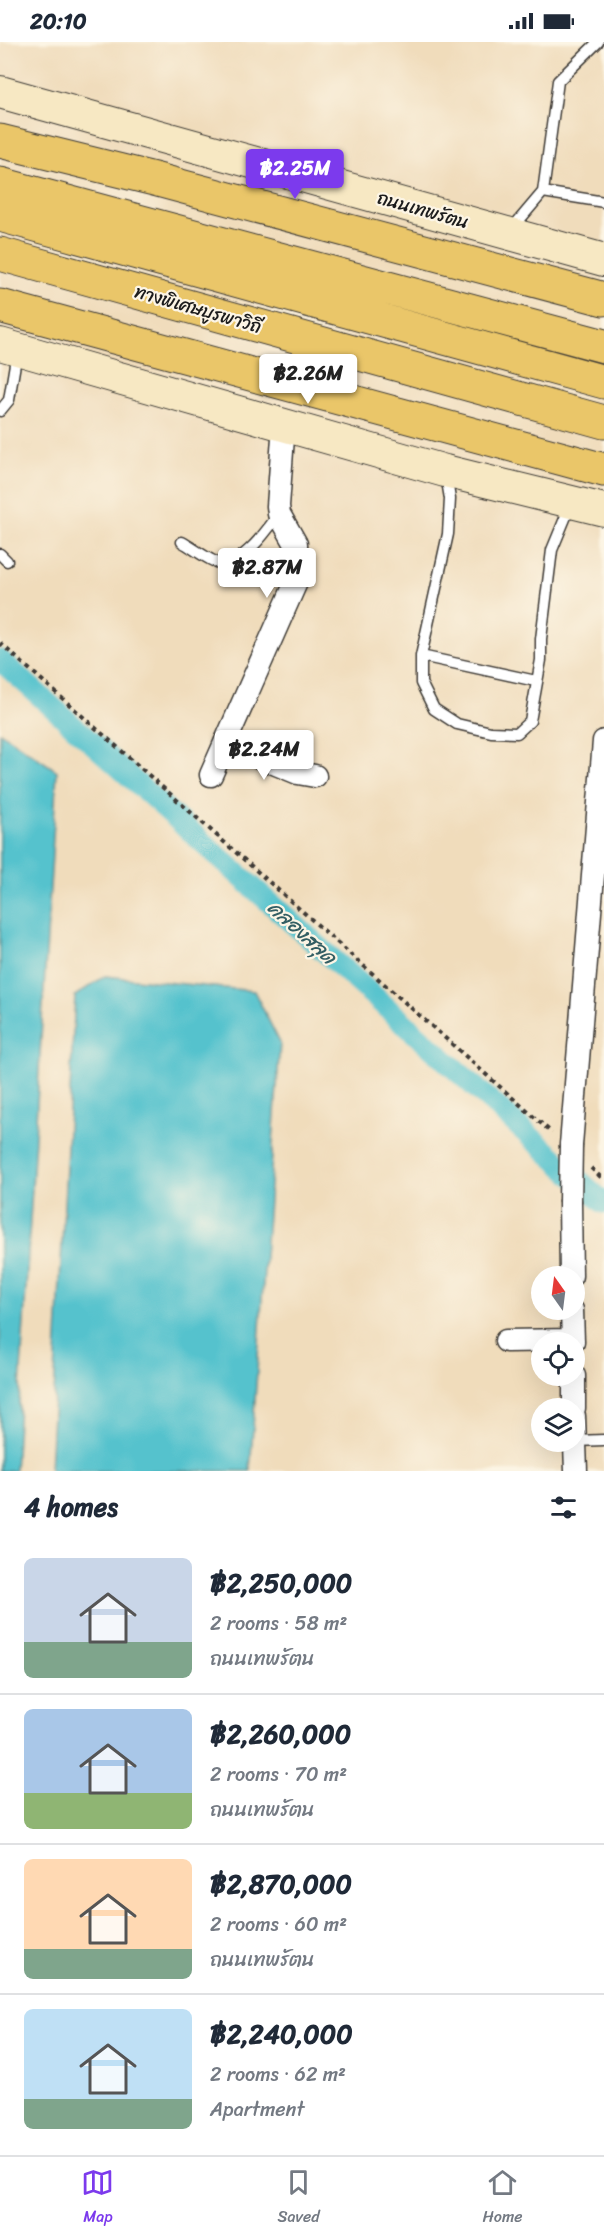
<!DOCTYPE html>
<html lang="en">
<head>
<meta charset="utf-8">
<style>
  :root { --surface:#fff; --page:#f2f2f3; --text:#1f2937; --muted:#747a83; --line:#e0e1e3; --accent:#7c3aed }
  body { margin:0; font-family:Sriracha,"Playpen Sans Thai",sans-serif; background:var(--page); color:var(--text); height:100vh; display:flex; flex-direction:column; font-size:22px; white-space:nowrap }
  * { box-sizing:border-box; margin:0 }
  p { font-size:20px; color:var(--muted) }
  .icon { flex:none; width:33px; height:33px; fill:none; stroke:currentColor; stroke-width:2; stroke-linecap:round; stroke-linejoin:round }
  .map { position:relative; height:1429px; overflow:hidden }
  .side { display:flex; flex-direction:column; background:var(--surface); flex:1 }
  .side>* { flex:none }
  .needle { width:39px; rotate:346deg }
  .tools { position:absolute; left:531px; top:1224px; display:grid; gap:12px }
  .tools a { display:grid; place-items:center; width:54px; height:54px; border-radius:50%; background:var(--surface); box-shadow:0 6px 24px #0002; font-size:30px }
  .price { position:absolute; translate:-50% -51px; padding:0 14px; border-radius:6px; background:#fff; color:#222; font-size:20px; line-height:39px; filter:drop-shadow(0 2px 3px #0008) }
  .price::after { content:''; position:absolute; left:50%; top:36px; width:18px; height:14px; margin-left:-9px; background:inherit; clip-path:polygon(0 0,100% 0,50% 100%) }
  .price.current { background:var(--accent); color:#fff }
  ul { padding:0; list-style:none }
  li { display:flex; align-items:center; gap:18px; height:150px; padding:0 24px }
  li+li { border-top:2px solid var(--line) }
  li span { display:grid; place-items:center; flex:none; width:168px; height:120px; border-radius:9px; color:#555 }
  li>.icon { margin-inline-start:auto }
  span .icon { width:72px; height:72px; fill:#fffc; stroke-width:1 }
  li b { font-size:26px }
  h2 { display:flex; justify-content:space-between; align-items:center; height:72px; padding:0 24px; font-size:26px }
  .status { display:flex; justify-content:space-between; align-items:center; height:42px; padding:0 30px; background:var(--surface); direction:ltr }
  .status svg { height:16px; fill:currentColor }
  .tabs { display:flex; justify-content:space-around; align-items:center; height:84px; border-top:2px solid var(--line); background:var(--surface); font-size:16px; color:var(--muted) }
  .tabs a { display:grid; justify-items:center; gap:3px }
  .tabs .current { color:var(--accent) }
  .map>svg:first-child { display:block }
  .water { fill:#55c2cd; stroke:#386f74; stroke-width:1.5 }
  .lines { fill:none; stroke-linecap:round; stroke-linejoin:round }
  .canal { stroke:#55c2cd; stroke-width:22 }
  .lane-casing { stroke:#3c3934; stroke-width:13 }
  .street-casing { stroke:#3c3934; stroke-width:25 }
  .secondary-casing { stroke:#3c3934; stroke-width:34 }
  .highway-casing { stroke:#3c3934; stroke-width:35 }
  .path { stroke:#3c3934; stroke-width:4; stroke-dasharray:4.5 4.5; stroke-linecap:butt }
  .lane { stroke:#fff; stroke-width:10 }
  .street { stroke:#fff; stroke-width:22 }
  .secondary { stroke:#f7e8c3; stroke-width:32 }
  .highway { stroke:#eac669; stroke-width:33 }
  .street-bridge-casing { stroke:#3c3934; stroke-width:25; stroke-linecap:butt }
  .street-bridge { stroke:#fff; stroke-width:22 }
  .labels { text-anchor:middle; stroke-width:4.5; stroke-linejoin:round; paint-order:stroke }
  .street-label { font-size:18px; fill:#1c1c1c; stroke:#fcf5e5 }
  .water-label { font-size:20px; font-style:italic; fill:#335e63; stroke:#fcf5e5 }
</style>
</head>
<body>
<div class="status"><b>20:10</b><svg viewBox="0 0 49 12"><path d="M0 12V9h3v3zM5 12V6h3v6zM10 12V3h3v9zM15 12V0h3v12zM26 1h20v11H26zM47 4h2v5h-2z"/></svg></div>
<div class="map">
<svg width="604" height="1429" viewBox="0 0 604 1429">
  <rect width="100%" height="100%" fill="#fcf5e5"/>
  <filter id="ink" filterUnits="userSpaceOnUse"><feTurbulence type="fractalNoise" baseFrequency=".0167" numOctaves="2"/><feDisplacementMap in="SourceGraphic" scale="12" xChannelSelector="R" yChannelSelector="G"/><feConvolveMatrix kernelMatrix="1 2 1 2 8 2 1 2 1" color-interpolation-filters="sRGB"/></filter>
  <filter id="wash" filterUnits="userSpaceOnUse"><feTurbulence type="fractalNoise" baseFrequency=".008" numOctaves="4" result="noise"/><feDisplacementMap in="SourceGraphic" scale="24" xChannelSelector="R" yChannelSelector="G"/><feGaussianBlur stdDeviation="1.35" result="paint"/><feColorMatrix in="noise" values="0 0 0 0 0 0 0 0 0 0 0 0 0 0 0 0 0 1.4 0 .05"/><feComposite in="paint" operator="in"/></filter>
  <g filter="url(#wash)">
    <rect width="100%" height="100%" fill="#f0dcbb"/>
    <path class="water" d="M0 690 57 729 15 1429H0Z
      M105 934 254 949 280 1001 250 1429H50L75 954Z"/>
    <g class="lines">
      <path class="canal" d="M0 618 604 1161"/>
    </g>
  </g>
  <g filter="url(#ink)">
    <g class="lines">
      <defs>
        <path id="lane" d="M543 150 558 39 598 0
          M510 189 543 150 604 160
          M0 369 9 358 17 310
          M446 433 450 457 448 492 421 614V641L434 667 457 682 491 690 517 691 530 679 541 618V597L552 508 571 462
          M182 500C192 505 209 519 219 521 241 526 268 487 279 472
          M0 512 7 519
          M421 614 536 639
          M575 1399 604 1398"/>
        <path id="street" d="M225 701 298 731 315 734
          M211 733 297 538 296 502 279 472 278 464 284 382
          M571 1103 604 699
          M570 1160 571 1234
          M572 1268 573 1300
          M506 1299 573 1298
          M574 1334V1366
          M574 1374 576 1429"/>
        <path id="secondary" d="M0 50 604 218
          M0 302 445 429 604 468"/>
        <path id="highway" d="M0 99 154 137 604 257
          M0 142 604 304
          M0 173 604 340
          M0 212 604 380
          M0 264 604 428"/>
      </defs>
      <use href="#lane" class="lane-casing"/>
      <use href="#street" class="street-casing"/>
      <use href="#secondary" class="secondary-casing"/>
      <use href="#highway" class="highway-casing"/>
      <path class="path" d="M0 601 552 1091
        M591 1126 604 1138"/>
      <use href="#lane" class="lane"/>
      <use href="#street" class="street"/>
      <use href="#secondary" class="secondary"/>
      <use href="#highway" class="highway"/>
      <defs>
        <path id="street-bridge" d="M570 1160 571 1103"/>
      </defs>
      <use href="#street-bridge" class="street-bridge-casing"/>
      <use href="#street-bridge" class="street-bridge"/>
    </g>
  </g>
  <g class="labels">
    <g class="street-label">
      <text transform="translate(423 168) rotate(16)" y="6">ถนนเทพรัตน</text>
      <text transform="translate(198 267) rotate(16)" y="6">ทางพิเศษบูรพาวิถี</text>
    </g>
    <g class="water-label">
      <text transform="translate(302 890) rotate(42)" y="7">คลองสลุด</text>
    </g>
  </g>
</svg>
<div class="tools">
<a><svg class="needle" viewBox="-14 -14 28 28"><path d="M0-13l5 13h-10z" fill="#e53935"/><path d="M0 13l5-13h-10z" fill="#747a83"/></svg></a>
<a><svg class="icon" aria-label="locate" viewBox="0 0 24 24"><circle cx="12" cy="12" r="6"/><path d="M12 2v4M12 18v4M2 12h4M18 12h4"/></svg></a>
<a><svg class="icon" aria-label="layers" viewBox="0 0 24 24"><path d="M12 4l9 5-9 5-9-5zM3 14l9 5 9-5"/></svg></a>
</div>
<b class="price current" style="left:295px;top:158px">฿2.25M</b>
<b class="price" style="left:308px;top:363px">฿2.26M</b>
<b class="price" style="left:267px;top:557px">฿2.87M</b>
<b class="price" style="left:264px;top:739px">฿2.24M</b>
</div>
<section class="side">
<h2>4 homes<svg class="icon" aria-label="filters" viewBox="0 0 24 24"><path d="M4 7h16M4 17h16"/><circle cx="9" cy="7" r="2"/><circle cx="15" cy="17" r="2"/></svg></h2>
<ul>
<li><span style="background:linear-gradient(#c9d6e8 70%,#7fa58c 0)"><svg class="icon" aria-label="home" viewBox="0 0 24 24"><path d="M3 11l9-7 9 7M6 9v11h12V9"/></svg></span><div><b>฿2,250,000</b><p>2 rooms · 58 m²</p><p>ถนนเทพรัตน</p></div></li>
<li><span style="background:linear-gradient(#a9c7e8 70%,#8fb573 0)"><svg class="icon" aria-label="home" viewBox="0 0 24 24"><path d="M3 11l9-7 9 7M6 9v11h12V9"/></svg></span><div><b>฿2,260,000</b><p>2 rooms · 70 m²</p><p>ถนนเทพรัตน</p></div></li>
<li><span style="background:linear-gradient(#ffd9b3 75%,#7fa58c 0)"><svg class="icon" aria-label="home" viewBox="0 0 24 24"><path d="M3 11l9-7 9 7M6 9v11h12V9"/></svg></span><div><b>฿2,870,000</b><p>2 rooms · 60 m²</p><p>ถนนเทพรัตน</p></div></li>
<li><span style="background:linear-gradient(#bfe0f5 75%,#7fa58c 0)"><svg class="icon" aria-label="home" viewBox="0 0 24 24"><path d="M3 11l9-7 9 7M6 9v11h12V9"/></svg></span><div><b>฿2,240,000</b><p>2 rooms · 62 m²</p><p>Apartment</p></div></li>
</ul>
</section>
<nav class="tabs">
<a class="current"><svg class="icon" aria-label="map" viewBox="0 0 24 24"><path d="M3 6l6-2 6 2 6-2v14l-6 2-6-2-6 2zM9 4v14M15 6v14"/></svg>Map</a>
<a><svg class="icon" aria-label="saved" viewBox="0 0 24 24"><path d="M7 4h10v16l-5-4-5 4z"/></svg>Saved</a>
<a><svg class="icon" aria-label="home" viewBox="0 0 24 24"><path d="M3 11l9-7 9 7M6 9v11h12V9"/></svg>Home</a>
</nav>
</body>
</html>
